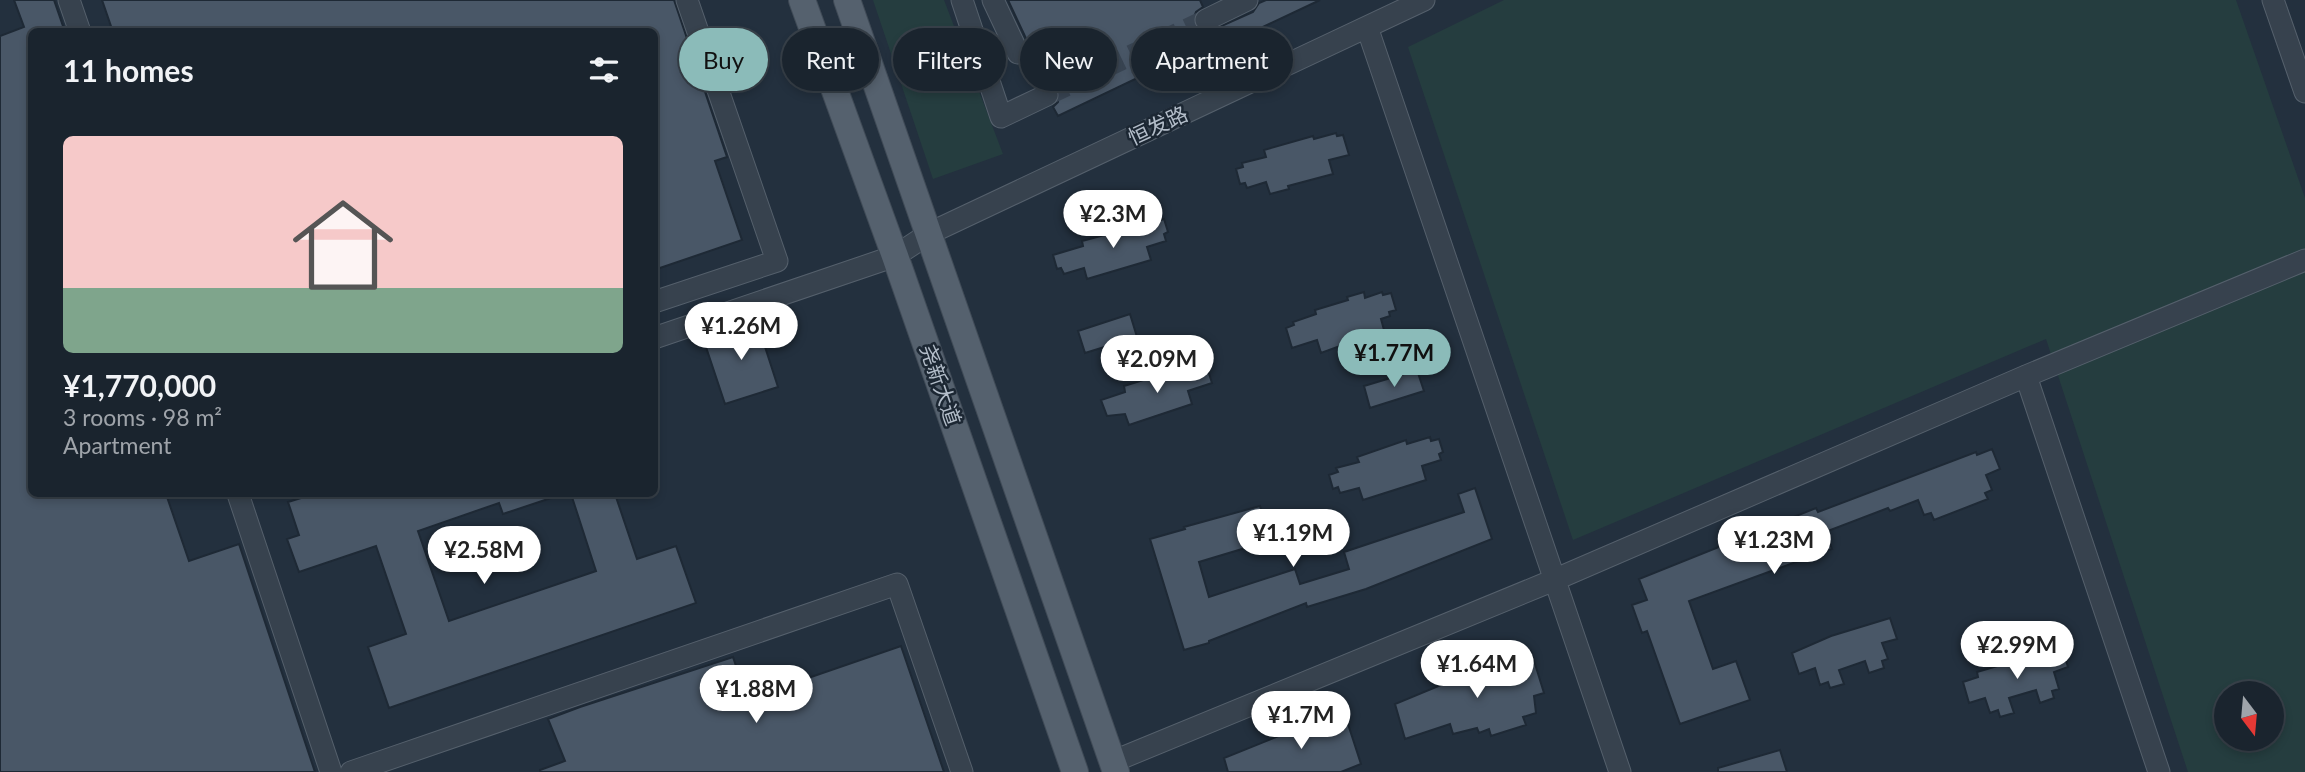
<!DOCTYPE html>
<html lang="en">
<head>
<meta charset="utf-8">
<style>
  :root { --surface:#1a242e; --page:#232c36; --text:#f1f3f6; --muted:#9fa4aa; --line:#38414a; --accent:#8bbbb9 }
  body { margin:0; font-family:Lato,"Noto Sans SC",sans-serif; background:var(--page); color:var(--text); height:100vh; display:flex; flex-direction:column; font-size:26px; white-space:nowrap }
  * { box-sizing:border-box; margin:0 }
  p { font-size:23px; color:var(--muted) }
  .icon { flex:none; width:38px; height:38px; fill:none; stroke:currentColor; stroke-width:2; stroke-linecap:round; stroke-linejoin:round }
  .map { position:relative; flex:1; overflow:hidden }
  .drawer { position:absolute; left:28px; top:28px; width:630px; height:469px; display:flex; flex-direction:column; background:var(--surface); border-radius:10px; box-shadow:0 4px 10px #0003,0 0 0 2px var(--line) }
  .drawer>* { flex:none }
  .guide { position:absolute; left:679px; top:28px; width:665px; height:63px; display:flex; gap:14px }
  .needle { width:46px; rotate:164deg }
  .fabs { position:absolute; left:2214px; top:681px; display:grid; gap:14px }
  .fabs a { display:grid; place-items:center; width:70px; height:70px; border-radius:50%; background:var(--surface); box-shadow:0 4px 10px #0003,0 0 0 2px var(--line); font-size:35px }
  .price { position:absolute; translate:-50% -60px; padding:0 16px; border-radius:24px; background:#fff; color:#222; font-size:23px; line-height:46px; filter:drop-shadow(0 2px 4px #0008) }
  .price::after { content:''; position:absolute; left:50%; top:42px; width:21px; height:16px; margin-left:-10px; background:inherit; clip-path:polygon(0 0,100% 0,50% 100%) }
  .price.active { background:var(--accent); color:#111 }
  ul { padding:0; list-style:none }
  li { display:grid; align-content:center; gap:14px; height:371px; padding:0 35px }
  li+li { border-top:2px solid var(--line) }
  li span { display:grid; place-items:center; height:217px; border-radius:10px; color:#555 }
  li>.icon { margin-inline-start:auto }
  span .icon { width:126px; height:126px; fill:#fffc; stroke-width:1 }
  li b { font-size:30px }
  h2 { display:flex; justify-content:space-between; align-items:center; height:84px; padding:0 35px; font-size:30px }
  .tag { padding:0 24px; border-radius:32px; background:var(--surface); box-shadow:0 4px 10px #0003,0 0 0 2px var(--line); font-size:24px; line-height:63px }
  .tag.active { background:var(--accent); color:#111 }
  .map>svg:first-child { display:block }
  .green { fill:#253d3f; fill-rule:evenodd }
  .building { fill:#495767; stroke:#1e2935; stroke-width:2 }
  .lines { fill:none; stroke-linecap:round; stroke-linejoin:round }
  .minor-tunnel { stroke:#394553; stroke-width:21; stroke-dasharray:21 10; stroke-linecap:butt }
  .minor-casing { stroke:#55606c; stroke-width:23 }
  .major-casing { stroke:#404b57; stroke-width:28 }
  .minor { stroke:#37424e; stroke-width:21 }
  .major { stroke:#55616e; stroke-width:26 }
  .labels { text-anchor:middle; stroke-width:5; stroke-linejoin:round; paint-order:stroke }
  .street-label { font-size:21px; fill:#b3bdc9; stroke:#1c2733 }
</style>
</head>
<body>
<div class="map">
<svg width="2305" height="772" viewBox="0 0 2305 772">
  <rect width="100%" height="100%" fill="#23303e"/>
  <path class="green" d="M873 0H944L1003 154 933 179Z
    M1504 0H2236L2305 198V772H2188L2046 339 1573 540 1408 47ZM2226 693H2272V738H2226Z"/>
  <path class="building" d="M14 0H54L65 32H32V494H166L189 561 239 544 315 772H0V36L24 27Z
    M102 0H674L727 157 715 161 742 240 654 270V32H113Z
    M1008 0H1200L1203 7 1196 12 1193 20 1198 30 1206 33 1253 12 1259 3 1266 0H1320L1229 43 1225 36 1058 116 1053 107 1058 102 1059 90 1054 84 1041 83 1029 59 1030 47Z
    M1336 133 1337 136 1343 135 1349 155 1329 160 1333 174 1288 186 1289 189 1270 194 1266 182 1247 188 1245 183 1240 184 1236 169 1243 167 1242 163 1266 157 1264 150 1313 136 1314 139Z
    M1164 219 1168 232 1164 234 1166 241 1147 247 1151 260 1087 279 1084 268 1064 274 1061 268 1057 269 1053 255 1083 246 1082 241Z
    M1364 292 1365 298 1382 292 1383 295 1391 293 1396 310 1389 312 1390 316 1381 319 1384 330 1321 353 1317 340 1292 348 1286 328 1294 325 1293 322 1316 314 1315 310 1348 300 1347 297Z
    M1130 314 1137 337 1085 353 1078 331Z
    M756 319 778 387 725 404 703 338Z
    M1206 364 1212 383 1188 391 1192 404 1129 425 1125 414 1107 416 1101 400 1125 392 1124 386 1172 371 1173 374Z
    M1417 370 1424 391 1370 408 1364 386Z
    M1430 437 1431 441 1439 439 1443 452 1439 454 1441 460 1422 466 1426 480 1363 500 1359 488 1340 493 1338 487 1333 489 1329 475 1338 472 1336 468 1359 462 1357 457 1406 440 1407 444Z
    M1992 449 2000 469 1986 475 1992 490 1985 493 1988 499 1934 520 1931 513 1924 515 1918 500 1890 511 1888 508 1825 532 1832 549 1689 601 1713 669 1736 661 1750 700 1680 724 1647 631 1642 633 1632 605 1647 600 1639 579 1816 508 1818 512 1976 452 1977 455Z
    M1475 488 1492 539 1366 589 1307 607 1306 603 1209 641V643L1184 650 1150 539 1185 529 1184 527 1260 506 1266 526 1247 532 1252 546 1199 562 1209 597 1295 569 1300 584 1349 569 1344 552 1464 512 1458 494Z
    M314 494H557V496L503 514 499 503 418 531 449 621 596 571 571 494H615L637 559 676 546 696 603 389 708 368 647 406 634 376 546 299 572 287 539 299 535 288 502Z
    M1890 618 1897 639 1882 643 1888 659 1882 661 1884 668 1869 673 1865 661 1839 670 1844 684 1830 688 1828 682 1820 685 1815 668 1799 674 1792 653 1831 636Z
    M901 646 944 772H540V770L565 761 548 719 580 707 733 657 747 699Z
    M2062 647 2068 667 2054 672 2059 689 2052 691 2054 698 2040 703 2036 690 2009 698 2014 713 2000 717 1998 710 1990 713 1985 698 1969 703 1963 682 1978 677 1977 672Z
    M1531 651 1544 693 1534 696 1536 713 1523 717 1526 725 1491 736 1489 729 1479 733 1477 728 1453 734 1450 724 1405 739 1395 704 1489 665Z
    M1331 715 1334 725 1347 721 1361 764 1341 772H1228L1224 758Z
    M1780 750 1787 772H1718V768Z"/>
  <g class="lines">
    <path class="minor-tunnel" d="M1047 95 1206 20"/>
    <defs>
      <path id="minor" d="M69 0 80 32
        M962 0 1001 117 1047 95
        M993 0 1018 53
        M2273 0 2305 92
        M1206 20 1247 0
        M1367 27 1620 772
        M654 302 777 261 687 0
        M654 338 895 256 930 233 1424 0
        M2026 376 2159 772
        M238 494 331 772
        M1112 762 1554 580 2026 376 2305 260
        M351 772 897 584 962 772"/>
      <path id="major" d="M802 0 895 256 1075 772
        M847 0 1116 772"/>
    </defs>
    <use href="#minor" class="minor-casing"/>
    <use href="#major" class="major-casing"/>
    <use href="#minor" class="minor"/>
    <use href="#major" class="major"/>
  </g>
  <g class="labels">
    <g class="street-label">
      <text transform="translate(1158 126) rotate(-25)" y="7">恒发路</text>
      <text transform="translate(940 385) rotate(71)" y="7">尧新大道</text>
    </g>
  </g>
</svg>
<div class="fabs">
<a><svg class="needle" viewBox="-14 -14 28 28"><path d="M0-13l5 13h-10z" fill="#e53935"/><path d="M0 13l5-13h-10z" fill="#9fa4aa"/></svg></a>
</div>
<b class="price" style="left:1113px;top:250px">¥2.3M</b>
<b class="price" style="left:741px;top:362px">¥1.26M</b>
<b class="price active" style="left:1394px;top:389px">¥1.77M</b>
<b class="price" style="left:1157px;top:395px">¥2.09M</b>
<b class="price" style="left:1293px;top:569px">¥1.19M</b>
<b class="price" style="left:1774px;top:576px">¥1.23M</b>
<b class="price" style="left:484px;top:586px">¥2.58M</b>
<b class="price" style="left:2017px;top:681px">¥2.99M</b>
<b class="price" style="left:1477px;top:700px">¥1.64M</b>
<b class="price" style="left:756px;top:725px">¥1.88M</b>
<b class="price" style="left:1301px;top:751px">¥1.7M</b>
<div class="guide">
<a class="tag active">Buy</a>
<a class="tag">Rent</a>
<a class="tag">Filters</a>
<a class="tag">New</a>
<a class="tag">Apartment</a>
</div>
<section class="drawer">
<h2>11 homes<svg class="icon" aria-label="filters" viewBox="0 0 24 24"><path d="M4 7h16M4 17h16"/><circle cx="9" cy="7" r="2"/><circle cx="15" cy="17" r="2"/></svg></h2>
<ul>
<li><span style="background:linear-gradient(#f6c9c9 70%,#7fa58c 0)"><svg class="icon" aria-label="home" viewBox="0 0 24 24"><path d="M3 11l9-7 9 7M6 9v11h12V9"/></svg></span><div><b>¥1,770,000</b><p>3 rooms · 98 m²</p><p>Apartment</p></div></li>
</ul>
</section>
</div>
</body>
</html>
